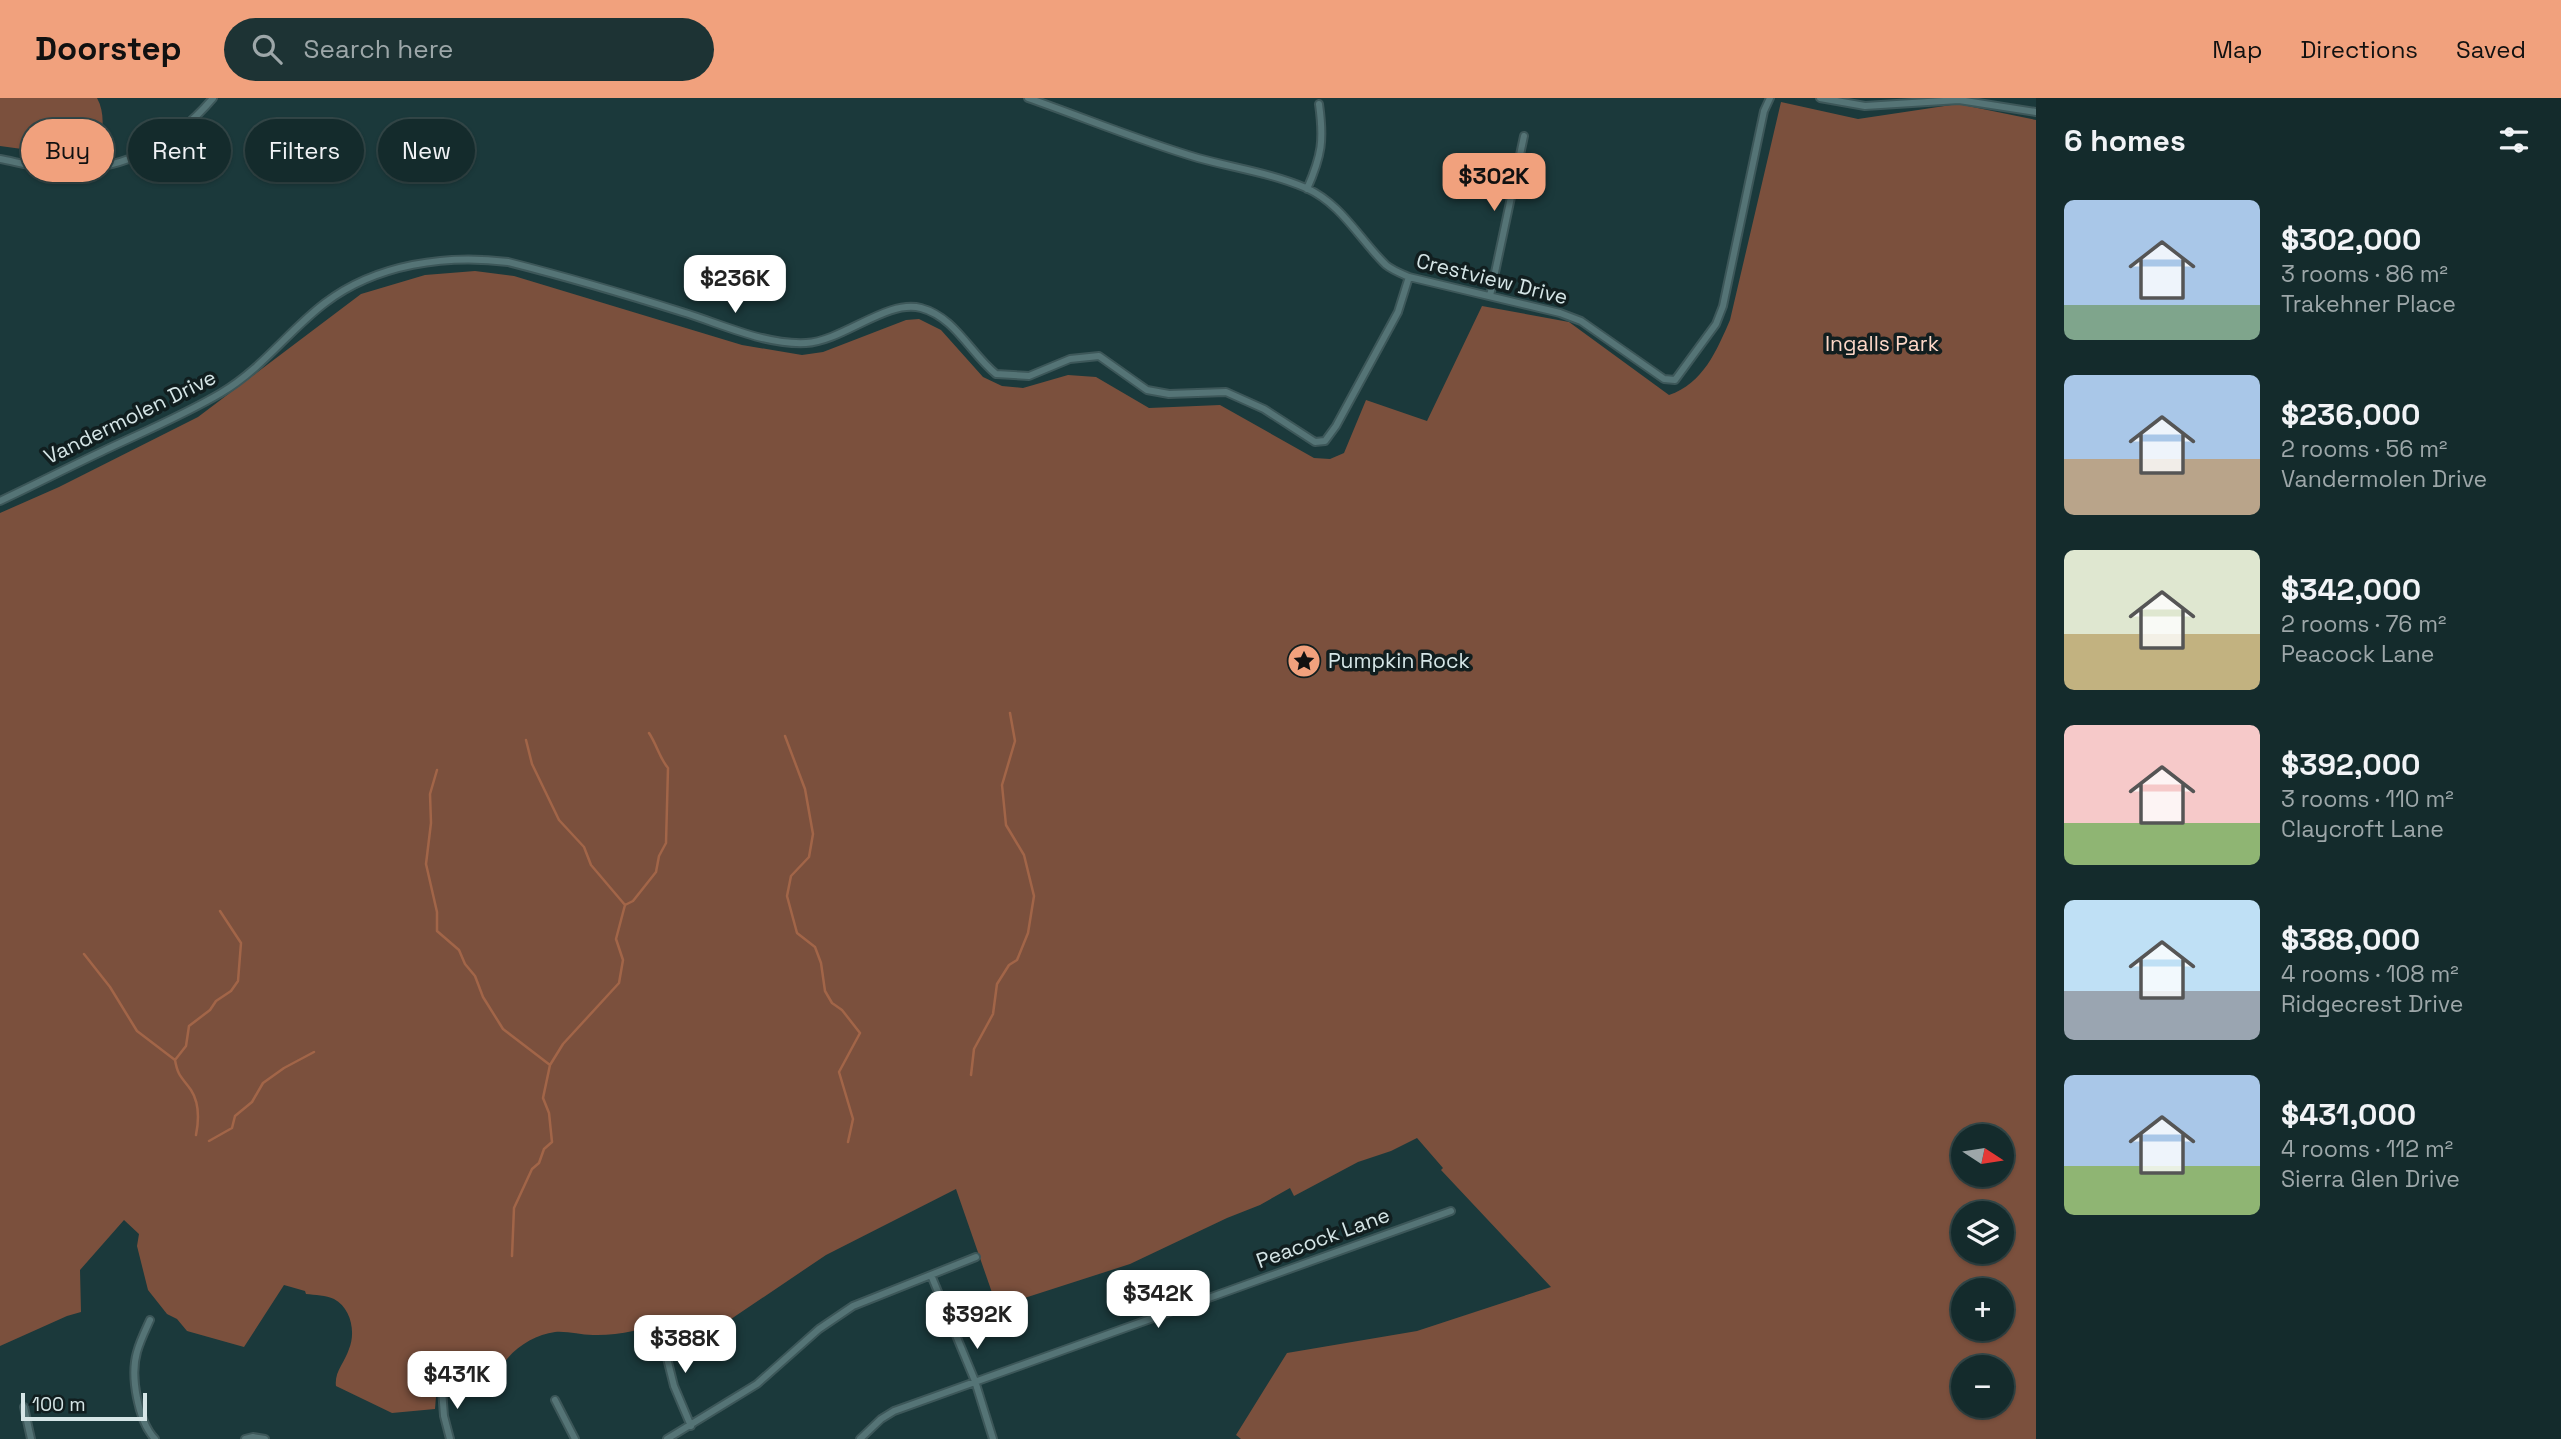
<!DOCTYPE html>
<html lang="en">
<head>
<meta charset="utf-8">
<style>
  :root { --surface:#142b2c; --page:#1d3334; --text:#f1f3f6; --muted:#9da7a9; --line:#334748; --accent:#f1a17d }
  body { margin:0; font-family:"Space Grotesk",sans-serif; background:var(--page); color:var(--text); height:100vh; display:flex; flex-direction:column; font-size:26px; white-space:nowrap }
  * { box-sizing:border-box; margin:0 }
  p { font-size:23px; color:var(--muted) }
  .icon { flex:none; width:38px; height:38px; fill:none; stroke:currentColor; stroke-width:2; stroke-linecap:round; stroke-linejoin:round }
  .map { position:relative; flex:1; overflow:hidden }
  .details { display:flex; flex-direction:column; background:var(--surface); width:525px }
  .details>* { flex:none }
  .banner { position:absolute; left:21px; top:21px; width:665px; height:63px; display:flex; gap:14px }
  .needle { width:46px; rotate:102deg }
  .fabs { position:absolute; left:1951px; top:1026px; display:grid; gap:14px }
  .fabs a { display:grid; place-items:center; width:63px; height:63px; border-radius:50%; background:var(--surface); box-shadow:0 2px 5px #0004,0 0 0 2px var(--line); font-size:35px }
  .scale { position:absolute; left:21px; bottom:18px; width:126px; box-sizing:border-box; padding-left:7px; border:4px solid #d6e6e7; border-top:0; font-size:19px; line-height:24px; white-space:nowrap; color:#d6e6e7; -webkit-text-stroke:5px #111e1f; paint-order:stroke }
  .price { position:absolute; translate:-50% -60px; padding:0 16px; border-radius:14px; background:#fff; color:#222; font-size:23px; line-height:46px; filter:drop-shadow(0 2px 4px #0008) }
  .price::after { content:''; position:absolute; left:50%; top:42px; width:21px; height:16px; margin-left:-10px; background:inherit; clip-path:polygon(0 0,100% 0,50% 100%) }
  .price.on { background:var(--accent); color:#111 }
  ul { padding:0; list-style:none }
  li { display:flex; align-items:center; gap:21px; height:175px; padding:0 28px }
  li span { display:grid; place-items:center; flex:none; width:196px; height:140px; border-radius:10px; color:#555 }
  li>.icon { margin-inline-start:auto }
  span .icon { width:84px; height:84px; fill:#fffc; stroke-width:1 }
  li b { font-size:30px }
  h2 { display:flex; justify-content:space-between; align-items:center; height:84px; padding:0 28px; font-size:30px }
  .tag { padding:0 24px; border-radius:32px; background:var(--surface); box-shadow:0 2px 5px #0004,0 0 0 2px var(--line); font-size:24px; line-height:63px }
  .tag.on { background:var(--accent); color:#111 }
  header { display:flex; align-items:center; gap:42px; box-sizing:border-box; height:98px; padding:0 35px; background:var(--accent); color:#111 }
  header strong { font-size:33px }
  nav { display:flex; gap:38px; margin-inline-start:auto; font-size:24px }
  .search { width:490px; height:63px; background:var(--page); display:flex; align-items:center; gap:18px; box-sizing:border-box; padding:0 24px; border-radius:38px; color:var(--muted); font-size:26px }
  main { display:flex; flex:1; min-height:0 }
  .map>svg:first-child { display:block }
  .green { fill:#7b503d; fill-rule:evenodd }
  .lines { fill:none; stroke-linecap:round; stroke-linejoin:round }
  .stream { stroke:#a26548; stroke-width:2.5 }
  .street-casing { stroke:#3d5759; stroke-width:10 }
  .street { stroke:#557476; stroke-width:6 }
  .labels { text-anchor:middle; stroke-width:7; stroke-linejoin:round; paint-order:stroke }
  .street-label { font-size:21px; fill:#d6e6e7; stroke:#111e1f }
  .park-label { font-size:21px; fill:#fdd7c7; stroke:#111e1f }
  .poi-label { font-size:21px; fill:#d6e6e7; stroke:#111e1f; text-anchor:start }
</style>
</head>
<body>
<header>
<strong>Doorstep</strong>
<div class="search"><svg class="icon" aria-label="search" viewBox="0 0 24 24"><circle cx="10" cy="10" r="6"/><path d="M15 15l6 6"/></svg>Search here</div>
<nav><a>Map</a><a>Directions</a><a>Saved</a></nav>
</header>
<main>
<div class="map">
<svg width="2036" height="1341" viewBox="0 0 2036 1341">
  <rect width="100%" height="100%" fill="#1b393b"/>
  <path class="green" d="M0 0H97C107 18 102 41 95 58L66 57 0 48Z
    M1781 4 1858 21 1958 6 2036 22V1341H1241L1236 1337 1287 1255 1417 1233 1551 1189 1441 1072 1443 1070 1417 1040 1391 1053 1358 1064 1294 1098 1290 1090 1260 1107 1227 1120 1130 1166 997 1209 956 1091 826 1157 697 1244 674 1248 668 1227C644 1230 618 1238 593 1237 580 1237 568 1233 555 1234 526 1238 494 1263 495 1294L437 1286 435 1311 392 1315 336 1288C334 1274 345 1264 349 1251 356 1234 351 1210 334 1201 326 1197 315 1197 306 1196L305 1193 284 1187 244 1249 187 1233 177 1221 167 1216 148 1192 137 1148 139 1136 124 1122 80 1172 81 1214 67 1218 0 1248V415L59 389 198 319 361 196 425 177 475 173 514 178 742 247 802 257 823 254 906 222 919 221 941 232 983 279 1002 288 1023 290 1068 277 1096 279 1149 310 1220 307 1314 360 1330 361 1344 355 1366 302 1427 323 1482 208 1569 224 1669 297C1703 286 1717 252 1730 222ZM1964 1038H2002V1076H1964ZM1964 1115H2002V1153H1964ZM1964 1192H2002V1230H1964ZM1964 1269H2002V1307H1964Z"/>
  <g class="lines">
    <path class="stream" d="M785 638 805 691 813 736 809 759 791 778 787 798 797 835 815 849 821 865 825 893 832 905 842 912 860 935 839 974 853 1021 848 1044
      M526 642 532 666 559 722 584 749 591 767 625 807
      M437 672 430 696 431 725 426 766 437 814V833L459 852 465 866 475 878 483 899 503 931 550 967 543 1000 549 1015 552 1044 544 1051 539 1065 532 1071 514 1110 512 1158
      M84 856 110 889 137 933 175 962C178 979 182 979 191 992 200 1006 199 1022 196 1037
      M175 962 186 948 189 928 210 912 216 903 231 893 238 883 241 845 220 813
      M550 967 563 946 619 885 623 862 616 841 625 807 633 803 656 774 659 758 666 745 668 670C659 659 657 647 649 635
      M971 977 974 951 993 916 997 886 1009 867 1017 862 1028 835 1034 798 1024 757 1006 727 1002 687 1015 643 1010 615
      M209 1043 232 1030 235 1018 252 1004 263 985 284 970 314 954"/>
    <defs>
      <path id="street" d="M1028 0C1085 20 1140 43 1198 60 1234 70 1271 75 1306 90 1342 106 1359 141 1386 167 1392 172 1402 176 1409 179L1560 215 1581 223 1664 281 1675 282 1716 226 1723 208 1764 13 1770 0
        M1820 0 1865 8 1959 2 2036 14
        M0 61C21 65 43 71 64 71 123 74 176 44 213 0
        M1307 91C1322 57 1324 42 1319 6
        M1490 198 1524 38
        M0 403C34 387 67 370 101 354 141 335 182 318 221 295 263 270 288 233 325 205 376 166 447 156 508 164 567 179 625 196 682 214 722 226 764 247 806 245 843 243 887 201 921 210 955 219 970 255 996 276L1029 278 1070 261 1099 258 1147 292 1169 296 1226 294 1264 311 1315 344 1325 343 1336 328 1398 214 1409 179
        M931 1177 975 1283 993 1341
        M150 1222C145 1233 140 1243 137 1254 130 1278 138 1323 155 1341
        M660 1232 674 1288 691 1328
        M442 1291 444 1318 450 1341
        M555 1302 575 1341
        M24 1309 31 1341
        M245 1341 253 1339 265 1341
        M667 1341 757 1286 819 1231 853 1208 976 1159
        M860 1341 881 1321 894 1313 1451 1113"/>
    </defs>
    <use href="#street" class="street-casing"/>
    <use href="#street" class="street"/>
  </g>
  <defs>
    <symbol id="sight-disc" viewBox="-11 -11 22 22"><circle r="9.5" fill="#f1a17d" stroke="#111e1f"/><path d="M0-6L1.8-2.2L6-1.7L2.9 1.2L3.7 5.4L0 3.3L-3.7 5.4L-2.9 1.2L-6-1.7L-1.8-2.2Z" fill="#111"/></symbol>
  </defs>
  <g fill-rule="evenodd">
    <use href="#sight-disc" x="1285" y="544" width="38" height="38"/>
  </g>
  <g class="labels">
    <g class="street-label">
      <text transform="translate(1492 181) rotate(14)" y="7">Crestview Drive</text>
      <text transform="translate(130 319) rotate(-26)" y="7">Vandermolen Drive</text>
      <text transform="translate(1323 1140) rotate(-20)" y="7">Peacock Lane</text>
    </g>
    <g class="park-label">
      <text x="1882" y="253">Ingalls Park</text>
    </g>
    <g class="poi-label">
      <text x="1328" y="570">Pumpkin Rock</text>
    </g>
  </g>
</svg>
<div class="fabs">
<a><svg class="needle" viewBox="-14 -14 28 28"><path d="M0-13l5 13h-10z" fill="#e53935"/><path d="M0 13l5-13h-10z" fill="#9da7a9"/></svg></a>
<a><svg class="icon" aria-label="layers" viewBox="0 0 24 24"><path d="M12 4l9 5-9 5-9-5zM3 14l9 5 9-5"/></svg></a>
<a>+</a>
<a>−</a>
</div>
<div class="scale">100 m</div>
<b class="price on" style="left:1494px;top:115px">$302K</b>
<b class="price" style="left:735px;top:217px">$236K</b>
<b class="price" style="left:1158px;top:1232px">$342K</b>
<b class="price" style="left:977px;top:1253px">$392K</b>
<b class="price" style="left:685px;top:1277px">$388K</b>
<b class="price" style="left:457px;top:1313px">$431K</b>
<div class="banner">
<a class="tag on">Buy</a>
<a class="tag">Rent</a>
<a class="tag">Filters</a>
<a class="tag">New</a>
</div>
</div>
<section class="details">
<h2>6 homes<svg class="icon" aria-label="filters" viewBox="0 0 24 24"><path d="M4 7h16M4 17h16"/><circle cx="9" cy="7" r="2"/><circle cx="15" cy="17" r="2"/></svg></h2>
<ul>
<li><span style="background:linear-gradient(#a9c7e8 75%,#7fa58c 0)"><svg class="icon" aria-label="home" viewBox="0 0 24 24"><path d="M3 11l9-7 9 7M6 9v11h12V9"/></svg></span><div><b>$302,000</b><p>3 rooms · 86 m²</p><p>Trakehner Place</p></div></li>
<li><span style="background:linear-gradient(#a9c7e8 60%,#b9a48a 0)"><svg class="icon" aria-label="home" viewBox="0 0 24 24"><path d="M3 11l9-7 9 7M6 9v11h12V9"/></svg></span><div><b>$236,000</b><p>2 rooms · 56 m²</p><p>Vandermolen Drive</p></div></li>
<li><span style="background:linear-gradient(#dfe7d0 60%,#c2b280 0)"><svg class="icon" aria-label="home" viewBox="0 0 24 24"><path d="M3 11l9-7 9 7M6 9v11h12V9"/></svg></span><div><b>$342,000</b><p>2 rooms · 76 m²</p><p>Peacock Lane</p></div></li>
<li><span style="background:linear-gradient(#f6c9c9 70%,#8fb573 0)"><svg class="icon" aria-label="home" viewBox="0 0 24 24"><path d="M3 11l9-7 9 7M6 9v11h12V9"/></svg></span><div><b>$392,000</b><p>3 rooms · 110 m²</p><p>Claycroft Lane</p></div></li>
<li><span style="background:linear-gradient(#bfe0f5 65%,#9aa5b1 0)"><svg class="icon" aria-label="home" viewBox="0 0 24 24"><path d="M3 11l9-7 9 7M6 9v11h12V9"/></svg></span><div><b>$388,000</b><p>4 rooms · 108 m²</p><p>Ridgecrest Drive</p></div></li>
<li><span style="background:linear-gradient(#a9c7e8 65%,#8fb573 0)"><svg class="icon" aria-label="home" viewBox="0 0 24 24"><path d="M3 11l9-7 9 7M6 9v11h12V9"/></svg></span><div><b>$431,000</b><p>4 rooms · 112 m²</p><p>Sierra Glen Drive</p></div></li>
</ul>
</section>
</main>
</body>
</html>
